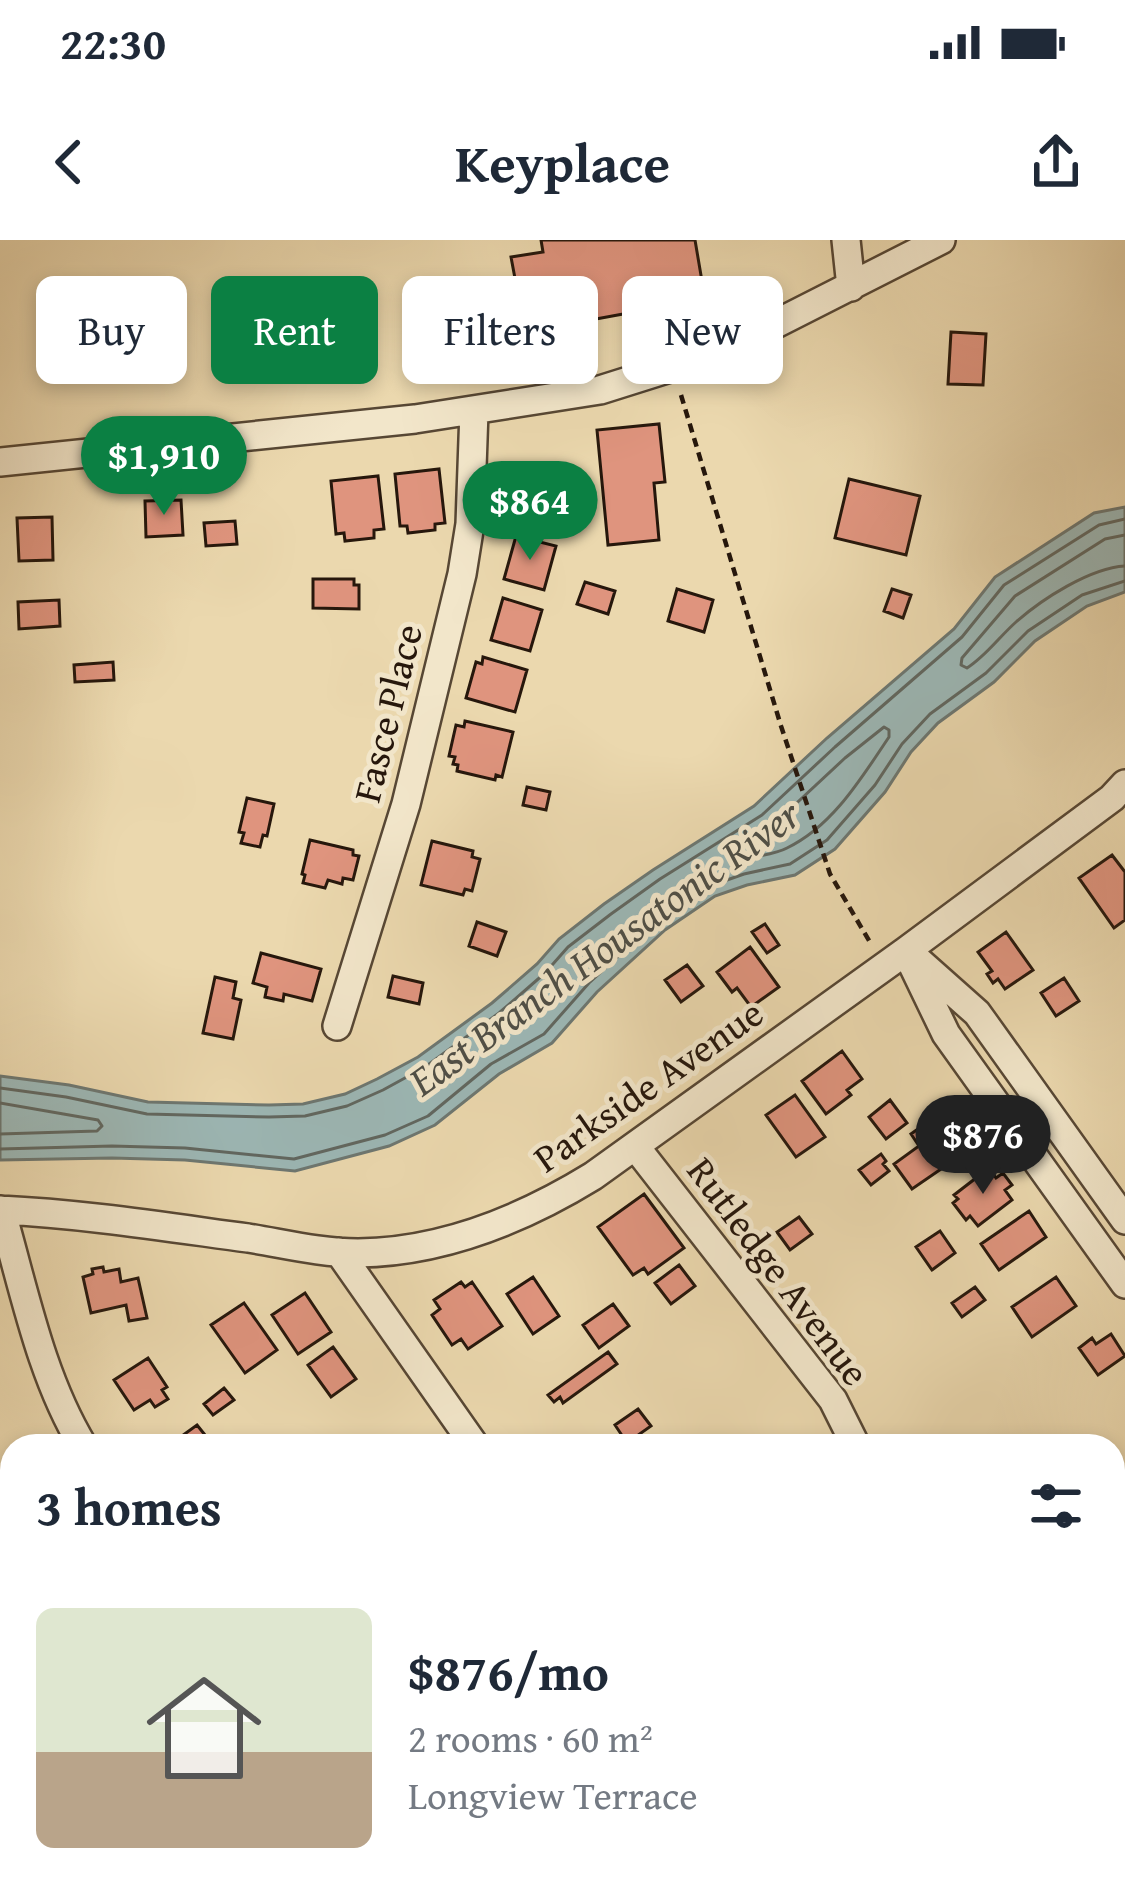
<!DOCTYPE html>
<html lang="en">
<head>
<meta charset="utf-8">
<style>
  :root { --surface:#fff; --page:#f6f6f7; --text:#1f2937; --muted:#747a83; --accent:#0b8043 }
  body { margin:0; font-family:"Gentium Book Plus",serif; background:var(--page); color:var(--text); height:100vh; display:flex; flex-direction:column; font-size:45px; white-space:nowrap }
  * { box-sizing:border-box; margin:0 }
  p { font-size:39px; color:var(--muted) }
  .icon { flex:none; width:66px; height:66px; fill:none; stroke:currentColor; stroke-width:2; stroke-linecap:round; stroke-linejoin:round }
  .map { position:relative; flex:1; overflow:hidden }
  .details { position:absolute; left:0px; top:1194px; width:1125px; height:471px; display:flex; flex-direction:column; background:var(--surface); border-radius:36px 36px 0 0; box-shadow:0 6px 18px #0003 }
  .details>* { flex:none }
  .top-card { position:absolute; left:36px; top:36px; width:1053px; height:108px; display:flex; gap:24px }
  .price { position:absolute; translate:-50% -102px; padding:0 27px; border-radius:42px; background:var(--accent); color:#fff; font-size:39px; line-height:78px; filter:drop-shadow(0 3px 6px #0008) }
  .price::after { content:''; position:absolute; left:50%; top:72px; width:36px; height:27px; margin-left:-18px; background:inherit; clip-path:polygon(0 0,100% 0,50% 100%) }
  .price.selected { background:#222; color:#fff }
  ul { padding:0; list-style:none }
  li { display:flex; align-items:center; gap:36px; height:300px; padding:0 36px }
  li span { display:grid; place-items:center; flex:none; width:336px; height:240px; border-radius:18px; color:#555 }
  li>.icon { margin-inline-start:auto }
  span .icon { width:144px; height:144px; fill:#fffc; stroke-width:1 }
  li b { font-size:51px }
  h2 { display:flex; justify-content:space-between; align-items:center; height:144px; padding:0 36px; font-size:51px }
  .tag { padding:0 42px; border-radius:18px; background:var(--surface); box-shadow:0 6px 18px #0003; font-size:42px; line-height:108px }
  .tag.selected { background:var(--accent); color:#fff }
  .status { display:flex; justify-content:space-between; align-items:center; height:84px; padding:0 60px; background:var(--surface); direction:ltr }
  .status svg { height:33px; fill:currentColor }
  header { display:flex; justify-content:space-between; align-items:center; height:156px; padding:0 36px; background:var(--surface); font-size:54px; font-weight:600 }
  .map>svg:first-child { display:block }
  .water { fill:#9cb7b5; stroke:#6d7771; stroke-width:3 }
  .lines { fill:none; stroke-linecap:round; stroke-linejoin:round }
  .shore { stroke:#616760; stroke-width:3 }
  .building { fill:#df947e; stroke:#26170c; stroke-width:3 }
  .minor-casing { stroke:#574734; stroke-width:32 }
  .path { stroke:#26170c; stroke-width:4.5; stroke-dasharray:9 6; stroke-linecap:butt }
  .minor { stroke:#f2e6ca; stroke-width:27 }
  .labels { text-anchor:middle; stroke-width:10; stroke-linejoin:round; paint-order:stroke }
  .street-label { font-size:39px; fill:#26170c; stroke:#f2e6ca }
  .water-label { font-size:42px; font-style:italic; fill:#4f4f47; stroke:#f2e6ca }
</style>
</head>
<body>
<div class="status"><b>22:30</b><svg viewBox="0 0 49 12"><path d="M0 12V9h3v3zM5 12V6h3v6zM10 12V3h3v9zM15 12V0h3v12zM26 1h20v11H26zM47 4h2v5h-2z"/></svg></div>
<header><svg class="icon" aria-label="back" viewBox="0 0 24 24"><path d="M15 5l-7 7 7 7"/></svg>Keyplace<svg class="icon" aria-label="share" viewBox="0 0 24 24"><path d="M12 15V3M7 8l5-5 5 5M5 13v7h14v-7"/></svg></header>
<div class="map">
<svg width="1125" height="1664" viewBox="0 0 1125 1664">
  <rect width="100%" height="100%" fill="#ebd8ae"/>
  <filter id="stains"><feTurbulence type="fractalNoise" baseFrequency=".00167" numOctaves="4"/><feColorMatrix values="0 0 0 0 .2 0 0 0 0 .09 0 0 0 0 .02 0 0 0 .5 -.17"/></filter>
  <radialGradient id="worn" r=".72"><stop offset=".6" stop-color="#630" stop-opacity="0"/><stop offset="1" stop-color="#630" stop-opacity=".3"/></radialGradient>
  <path class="water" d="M1125 267V352L1087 366 1035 401 994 442 938 483 911 512 885 552 835 609 795 635 747 645 715 656 665 690 597 752 552 803 499 834 435 885 389 906 295 931 185 920 112 918 0 920V836L69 845 148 862 269 865 303 864 345 854 377 839 418 817 492 763 537 724 559 699 604 664 653 630 754 566 827 498 954 389 995 337 1094 273Z"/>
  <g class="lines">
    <path class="shore" d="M1125 295 1105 299 1015 356 962 418 961 425 967 428C986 416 999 397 1016 382 1042 359 1090 328 1125 326
      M884 487 889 490V497C862 537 833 586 787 608 774 615 756 616 741 619L736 617V609L772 586 845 518Z
      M0 848 66 857 147 874 269 877 305 876 347 866 383 850 425 827 499 773 545 733 568 707 611 674 660 639 762 575 835 507 962 397 1004 345 1099 285 1125 279
      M0 863 98 880 102 886 97 891 0 894
      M0 909 112 906 185 908 294 919 385 895 428 876 491 824 544 794 589 743 658 680 710 646 744 634 790 624 827 600 875 545 902 504 930 474 986 433 1028 391 1082 355 1125 341"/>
  </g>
  <path class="building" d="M541 0H695L705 59 525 92 511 17 543 12Z
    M951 92 986 94 983 145 948 144Z
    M659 184 665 242 654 243 659 300 608 305 597 190Z
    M439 229 445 283 435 284V290L408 293 407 286H400L395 234Z
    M378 236 384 289 374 290V298L345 301 344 293 336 294 331 241Z
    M849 239 920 256 906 315 835 298Z
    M181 260 183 295 146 297 145 261Z
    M52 277 53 320 19 321 17 278Z
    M235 281 237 304 206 306 204 283Z
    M516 296 556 306 544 350 504 339Z
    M313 339H354V345H359V369L313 368Z
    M585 342 615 351 608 374 577 364Z
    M677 349 713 360 704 392 668 381Z
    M892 349 911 355 903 378 884 371Z
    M503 358 542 370 530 411 491 400Z
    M59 360 60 386 19 389 18 362Z
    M483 417 527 430 515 472 466 458 476 422 482 424Z
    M113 422 114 440 75 442 74 425Z
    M465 481 513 492 502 537 496 535 495 540 457 531 458 525 453 524 455 517 449 516 456 485 464 487Z
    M527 547 550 552 546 570 523 565Z
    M247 558 274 564 267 596 263 595 260 607 241 603 244 593 239 592Z
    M310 600 353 610V615L359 616 353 640 343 638 342 644 328 640 325 648 303 643 305 635 302 634Z
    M432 601 473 611 472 617 480 619 472 651 465 649 463 655 421 645Z
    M1112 615 1125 632V680L1114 688 1079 638Z
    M477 682 506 692 497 716 469 706Z
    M765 684 779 705 767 713 752 692Z
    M1006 692 1033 730 1005 749 998 739 993 743 987 734 992 731 978 712Z
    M750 707 779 747 751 767 737 748 732 752 717 732Z
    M261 713 321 729 312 761 284 754 283 761 265 757 267 747 253 743Z
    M687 725 703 746 681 762 665 740Z
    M393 736 423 743 419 764 388 757Z
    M215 737 236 742 233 758 241 760 233 799 203 793Z
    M1064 738 1079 761 1056 776 1041 753Z
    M842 811 862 839 847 850 851 855 826 874 802 841Z
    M795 855 825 897 796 917 766 875Z
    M890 860 907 883 886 899 869 877Z
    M932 879 941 891 959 879 976 905 912 949 894 924 919 906 911 894Z
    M881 914 886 921 883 924 889 931 871 945 859 930Z
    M989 928 996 938 1003 933 1012 945 1005 950 1012 960 978 986 970 976 966 980 953 963 958 959 954 955Z
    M644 954 684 1008 648 1034 644 1028 633 1035 598 987Z
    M1029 971 1046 997 999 1030 981 1004Z
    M799 977 812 994 790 1010 777 992Z
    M940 991 955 1013 932 1030 916 1007Z
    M679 1025 695 1046 671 1064 655 1043Z
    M103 1027 104 1032 119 1029 121 1042 138 1038 147 1078 129 1081 126 1065 91 1073 83 1037 93 1034 92 1029Z
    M533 1037 559 1076 533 1094 507 1054Z
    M1056 1037 1076 1066 1032 1097 1012 1067Z
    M461 1042 465 1047 472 1042 502 1086 468 1109 461 1099 452 1105 432 1075 440 1069 434 1060Z
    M975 1047 985 1060 962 1077 952 1063Z
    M305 1053 331 1092 298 1114 272 1075Z
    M244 1063 277 1110 245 1133 211 1085Z
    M613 1064 629 1086 599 1108 583 1085Z
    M1111 1094 1125 1116 1098 1135 1079 1108 1092 1098 1096 1104Z
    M333 1107 356 1139 331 1157 308 1125Z
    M608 1112 617 1124 563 1163 560 1157 554 1162 548 1155Z
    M148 1118 167 1147 162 1150 168 1159 155 1167 150 1160 134 1170 114 1140Z
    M224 1148 234 1160 213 1175 204 1164Z
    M638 1169 651 1186 627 1203 615 1185Z
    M197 1185 205 1195 196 1201 199 1206H168Z
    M12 1431V1492L5 1497 0 1490V1440Z
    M726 1653H751L759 1664H715L713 1662Z"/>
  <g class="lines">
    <defs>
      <path id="minor" d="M846 0 851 47
        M0 222 415 179 600 150 673 127 750 97 941 0
        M906 711 946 794 1125 1044
        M914 717 977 773 1125 980
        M337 786 406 564 462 334 470 284 474 171
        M635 906 833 1160 856 1206
        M0 970C84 974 166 987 248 998 285 1004 321 1013 358 1013 442 1012 523 979 593 936L906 711 1112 558 1125 544
        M1 970C24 1049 40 1135 83 1206
        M339 1012 475 1206
        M0 1614 12 1631
        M28 1653 36 1664
        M404 1653 412 1664
        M798 1653 806 1664
        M333 1664 348 1653"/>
    </defs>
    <use href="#minor" class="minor-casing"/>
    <path class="path" d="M681 155 781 486 830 634 871 704"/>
    <use href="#minor" class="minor"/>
  </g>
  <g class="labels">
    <g class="street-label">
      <text transform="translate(387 473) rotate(-76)" y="14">Fasce Place</text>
      <text transform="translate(648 845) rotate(-35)" y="14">Parkside Avenue</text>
      <text transform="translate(779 1031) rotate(53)" y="14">Rutledge Avenue</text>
    </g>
    <g class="water-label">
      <text transform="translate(604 707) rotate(-36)" y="15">East Branch Housatonic River</text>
    </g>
  </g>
  <rect width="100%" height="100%" filter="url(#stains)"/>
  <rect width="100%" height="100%" fill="url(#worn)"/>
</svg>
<b class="price" style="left:164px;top:278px">$1,910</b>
<b class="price" style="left:530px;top:323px">$864</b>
<b class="price selected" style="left:983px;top:957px">$876</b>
<div class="top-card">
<a class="tag">Buy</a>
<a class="tag selected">Rent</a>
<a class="tag">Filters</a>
<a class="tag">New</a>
</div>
<section class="details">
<h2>3 homes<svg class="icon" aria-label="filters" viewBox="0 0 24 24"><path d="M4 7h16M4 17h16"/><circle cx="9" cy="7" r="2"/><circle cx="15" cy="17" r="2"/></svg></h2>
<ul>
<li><span style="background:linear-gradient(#dfe7d0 60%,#b9a48a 0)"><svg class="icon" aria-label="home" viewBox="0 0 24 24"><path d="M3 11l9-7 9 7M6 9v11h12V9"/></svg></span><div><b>$876/mo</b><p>2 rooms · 60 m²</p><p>Longview Terrace</p></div></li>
</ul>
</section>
</div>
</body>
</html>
